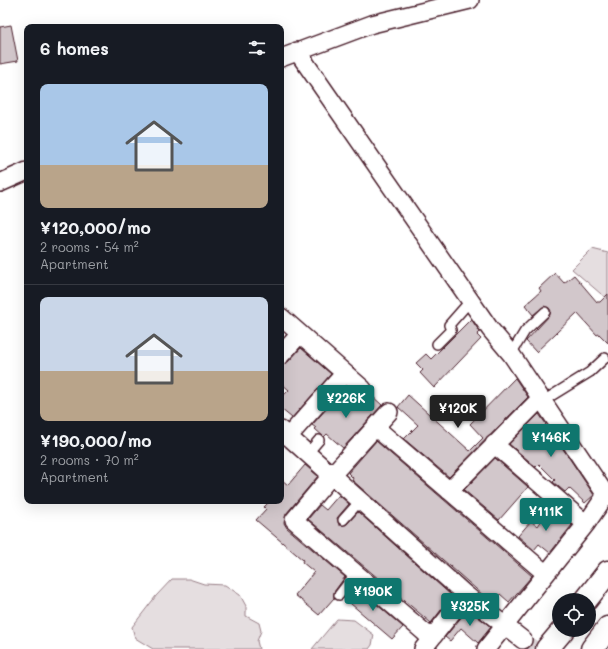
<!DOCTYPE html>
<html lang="en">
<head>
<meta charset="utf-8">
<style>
  :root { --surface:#171b24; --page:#20242c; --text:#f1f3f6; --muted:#9ea1a6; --line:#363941; --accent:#0f766e }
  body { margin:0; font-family:Mali,sans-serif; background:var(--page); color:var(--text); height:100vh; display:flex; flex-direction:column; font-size:15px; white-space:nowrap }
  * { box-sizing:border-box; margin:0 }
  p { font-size:13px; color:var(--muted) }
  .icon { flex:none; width:22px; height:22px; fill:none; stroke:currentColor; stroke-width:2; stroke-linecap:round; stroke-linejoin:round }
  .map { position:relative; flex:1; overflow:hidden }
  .sheet { position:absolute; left:24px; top:24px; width:260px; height:480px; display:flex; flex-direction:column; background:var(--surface); border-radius:8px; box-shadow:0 4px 16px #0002 }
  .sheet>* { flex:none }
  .tools { position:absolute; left:552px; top:593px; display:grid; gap:8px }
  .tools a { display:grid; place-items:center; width:44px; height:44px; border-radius:50%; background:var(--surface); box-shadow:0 4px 16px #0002; font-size:20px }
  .price { position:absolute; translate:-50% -34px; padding:0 9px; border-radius:4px; background:var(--accent); color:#fff; font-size:13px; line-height:26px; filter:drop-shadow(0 1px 2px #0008) }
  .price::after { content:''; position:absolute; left:50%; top:24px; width:12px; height:9px; margin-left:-6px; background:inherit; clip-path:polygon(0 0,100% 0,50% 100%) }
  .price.on { background:#222; color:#fff }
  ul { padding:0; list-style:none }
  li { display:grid; align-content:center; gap:8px; height:212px; padding:0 16px }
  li+li { border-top:1px solid var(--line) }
  li span { display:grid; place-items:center; height:124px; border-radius:8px; color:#555 }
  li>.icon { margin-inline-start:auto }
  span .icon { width:72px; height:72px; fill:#fffc; stroke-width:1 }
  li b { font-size:17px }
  h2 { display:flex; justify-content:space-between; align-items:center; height:48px; padding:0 16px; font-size:17px }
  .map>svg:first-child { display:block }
  .green { fill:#e5dee0; stroke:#987e86 }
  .building { fill:#d2c7cb; stroke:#4a1f2b }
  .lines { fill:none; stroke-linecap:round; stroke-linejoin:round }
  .minor-tunnel { stroke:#dbd2d5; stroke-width:17; stroke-dasharray:17 8; stroke-linecap:butt }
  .service-casing { stroke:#4a1f2b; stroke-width:12 }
  .minor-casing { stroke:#4a1f2b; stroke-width:20 }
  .motorway-casing { stroke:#4a1f2b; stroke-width:25 }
  .service { stroke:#fff; stroke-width:9 }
  .minor { stroke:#fff; stroke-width:17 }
  .motorway { stroke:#fff; stroke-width:22 }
</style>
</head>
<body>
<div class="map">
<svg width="608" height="649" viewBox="0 0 608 649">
  <rect width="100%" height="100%" fill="#fff"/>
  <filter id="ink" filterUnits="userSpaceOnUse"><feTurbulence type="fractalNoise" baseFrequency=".025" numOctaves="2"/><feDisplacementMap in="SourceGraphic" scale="8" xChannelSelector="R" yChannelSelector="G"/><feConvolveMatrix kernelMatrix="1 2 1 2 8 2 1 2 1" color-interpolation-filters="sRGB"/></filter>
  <g filter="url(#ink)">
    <path class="green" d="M592 249 608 253V300L572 269Z
      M172 579H189L204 584 225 585 240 595 246 606V616L259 623 261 631 257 641 259 649H153L135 638 132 627 156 596Z
      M337 619 354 620 374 635 372 645 369 649H312Z"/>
    <path class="building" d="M11 25 18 61 0 64V27Z
      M555 273 564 283 574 275 597 302H600L608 294V343L599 334 597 335 577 313 536 352 526 341 549 316 551 311 549 308 544 306 533 315 525 305 541 291 539 288Z
      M471 319 480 332 477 335 481 339 434 388 420 373 423 370 416 363 426 354 431 359Z
      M301 348 331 374 292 418 281 409V398L289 390 281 383V365L288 362Z
      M515 378 528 397 449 477 404 439 418 425 398 407 408 395 470 451 483 438 470 424Z
      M371 395 382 405 343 448 327 434 324 437 315 429 316 428 312 425 335 399 340 403 345 398 351 404 357 397 366 399Z
      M539 414 546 424 545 425 551 431 594 495 585 503 569 488 565 492 553 482 555 480 539 464 536 467 509 444Z
      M376 441 532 576 509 602 500 594 492 603 352 480 353 478 348 473Z
      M495 458 528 487 499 520 464 490Z
      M305 465 318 476 286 514 284 523 287 528 345 577 334 592V598L319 615 295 595 314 572 302 562 303 560 256 520 266 509 264 507 270 501H281V479L288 485Z
      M339 495 349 504 337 518 339 525 347 524 358 512 452 596 431 623 308 519 320 505 326 510Z
      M555 511 572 525 550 553 539 544 534 550 518 536 531 521 537 526 546 513 551 517Z
      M354 585 403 627 392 639 344 598Z
      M468 609 491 627 478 643 461 628 450 641 445 637Z"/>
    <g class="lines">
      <path class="minor-tunnel" d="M523 640 533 649"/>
      <defs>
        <path id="service" d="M437 344 451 330 449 325 471 300
          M511 354 525 331 545 312
          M543 401 590 372 605 358
          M307 454 319 440
          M343 520 360 501
          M339 595 356 573"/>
        <path id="minor" d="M297 51 490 329 511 354 608 498
          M281 58 372 24 470 0
          M0 183 27 171
          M281 317 363 389
          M281 355 299 335
          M389 412 331 476 294 520 431 638
          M375 427 545 573
          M281 430 466 595 523 640
          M288 437 344 374
          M494 444 586 524
          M449 491 541 398
          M423 649 466 595
          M486 649 586 524 608 492"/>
        <path id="motorway" d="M586 600 608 572
          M547 649 563 630
          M592 649 608 628"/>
      </defs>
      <use href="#service" class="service-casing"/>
      <use href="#minor" class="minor-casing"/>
      <use href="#motorway" class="motorway-casing"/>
      <use href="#service" class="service"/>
      <use href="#minor" class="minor"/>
      <use href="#motorway" class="motorway"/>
    </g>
  </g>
</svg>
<div class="tools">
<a><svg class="icon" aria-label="locate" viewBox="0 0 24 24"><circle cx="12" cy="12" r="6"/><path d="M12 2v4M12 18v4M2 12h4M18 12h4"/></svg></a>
</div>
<b class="price" style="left:346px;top:419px">¥226K</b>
<b class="price on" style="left:458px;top:429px">¥120K</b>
<b class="price" style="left:551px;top:458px">¥146K</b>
<b class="price" style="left:546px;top:532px">¥111K</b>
<b class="price" style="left:373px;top:612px">¥190K</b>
<b class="price" style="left:470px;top:627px">¥325K</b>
<section class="sheet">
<h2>6 homes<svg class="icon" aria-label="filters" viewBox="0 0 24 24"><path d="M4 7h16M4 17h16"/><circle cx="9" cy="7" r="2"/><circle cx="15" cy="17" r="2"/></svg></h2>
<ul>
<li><span style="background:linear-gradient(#a9c7e8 65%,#b9a48a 0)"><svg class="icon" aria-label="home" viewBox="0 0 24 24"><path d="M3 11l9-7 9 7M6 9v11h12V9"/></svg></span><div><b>¥120,000/mo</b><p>2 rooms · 54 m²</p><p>Apartment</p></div></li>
<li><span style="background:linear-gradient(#c9d6e8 60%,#b9a48a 0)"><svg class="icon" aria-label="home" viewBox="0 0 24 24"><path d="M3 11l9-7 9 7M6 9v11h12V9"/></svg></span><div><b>¥190,000/mo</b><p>2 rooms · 70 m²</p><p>Apartment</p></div></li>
</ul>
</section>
</div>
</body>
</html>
